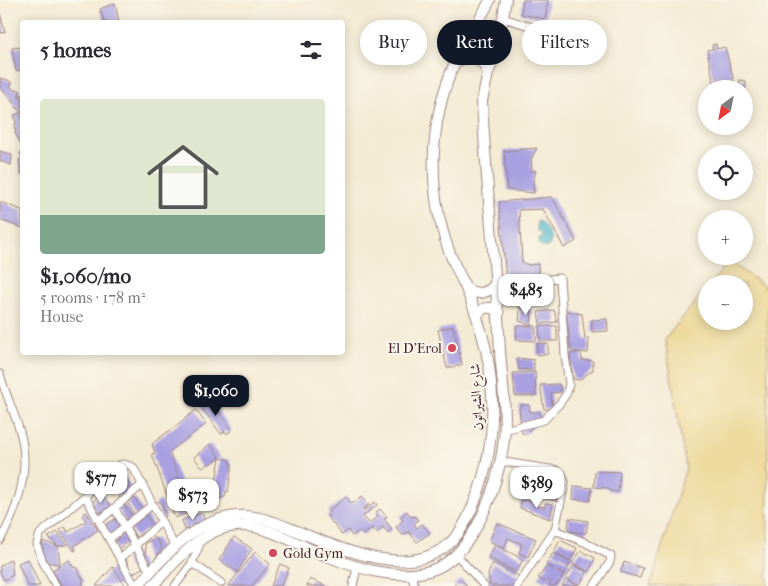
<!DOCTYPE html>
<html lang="en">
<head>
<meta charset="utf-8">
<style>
  :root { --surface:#fff; --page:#f7f7f7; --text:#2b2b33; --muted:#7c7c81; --accent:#111827 }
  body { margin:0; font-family:"IM FELL French Canon",Amiri,serif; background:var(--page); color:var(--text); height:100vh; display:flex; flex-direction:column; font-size:19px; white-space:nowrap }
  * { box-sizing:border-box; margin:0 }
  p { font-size:16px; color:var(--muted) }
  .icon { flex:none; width:28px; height:28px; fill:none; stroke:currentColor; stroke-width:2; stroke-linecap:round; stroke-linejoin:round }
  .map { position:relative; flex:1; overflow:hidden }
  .panel { position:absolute; left:20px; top:20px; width:325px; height:335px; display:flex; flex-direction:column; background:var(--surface); border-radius:5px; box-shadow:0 2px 12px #0003 }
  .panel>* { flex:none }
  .guide { position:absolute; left:360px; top:20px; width:332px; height:45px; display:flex; gap:10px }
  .needle { width:32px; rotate:212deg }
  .tools { position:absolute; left:698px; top:80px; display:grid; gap:10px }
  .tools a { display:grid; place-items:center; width:55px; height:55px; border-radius:50%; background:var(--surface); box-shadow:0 2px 12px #0003; font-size:25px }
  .price { position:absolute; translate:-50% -42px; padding:0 11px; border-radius:10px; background:#fff; color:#222; font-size:16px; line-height:32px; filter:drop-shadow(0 1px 2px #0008) }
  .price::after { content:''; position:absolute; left:50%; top:30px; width:15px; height:11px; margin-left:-8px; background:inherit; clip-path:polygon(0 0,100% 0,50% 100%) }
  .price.selected { background:var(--accent); color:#fff }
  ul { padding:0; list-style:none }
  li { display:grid; align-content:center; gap:10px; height:265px; padding:0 20px }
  li span { display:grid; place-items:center; height:155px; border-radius:5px; color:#555 }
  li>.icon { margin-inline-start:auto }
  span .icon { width:90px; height:90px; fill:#fffc; stroke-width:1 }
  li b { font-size:21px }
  h2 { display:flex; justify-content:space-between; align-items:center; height:60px; padding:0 20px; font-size:21px }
  .chip { padding:0 18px; border-radius:22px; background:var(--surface); box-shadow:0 2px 12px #0003; font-size:18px; line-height:45px }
  .chip.selected { background:var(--accent); color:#fff }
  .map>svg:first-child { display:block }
  .sand { fill:#eeda9e; stroke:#9c7c64 }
  .water { fill:#4bb7c7; stroke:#4a6b79 }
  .building { fill:#a9a0e1 }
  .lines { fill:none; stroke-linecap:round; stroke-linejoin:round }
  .street-casing { stroke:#9f8580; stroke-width:9 }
  .secondary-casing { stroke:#9f8580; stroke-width:12 }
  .street { stroke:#fff; stroke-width:7 }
  .secondary { stroke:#fff; stroke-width:10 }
  .poi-dot { fill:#d1495b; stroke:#fbf7ec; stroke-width:2 }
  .labels { text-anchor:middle; stroke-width:4; stroke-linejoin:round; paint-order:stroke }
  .poi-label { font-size:14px; fill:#4a1f2b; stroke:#fbf7ec; text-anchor:end }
  .street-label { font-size:14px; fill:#4a1f2b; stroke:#fbf7ec }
</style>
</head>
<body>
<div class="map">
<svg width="768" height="586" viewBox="0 0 768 586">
  <rect width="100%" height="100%" fill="#fbf7ec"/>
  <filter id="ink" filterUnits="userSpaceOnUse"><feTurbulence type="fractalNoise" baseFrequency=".02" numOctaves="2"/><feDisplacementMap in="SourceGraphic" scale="10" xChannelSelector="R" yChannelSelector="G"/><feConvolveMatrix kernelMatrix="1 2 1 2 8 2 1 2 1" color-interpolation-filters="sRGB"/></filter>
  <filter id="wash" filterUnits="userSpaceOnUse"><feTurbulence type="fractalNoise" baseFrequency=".0096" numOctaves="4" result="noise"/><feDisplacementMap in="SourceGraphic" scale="20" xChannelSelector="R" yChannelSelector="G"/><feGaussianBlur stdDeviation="1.12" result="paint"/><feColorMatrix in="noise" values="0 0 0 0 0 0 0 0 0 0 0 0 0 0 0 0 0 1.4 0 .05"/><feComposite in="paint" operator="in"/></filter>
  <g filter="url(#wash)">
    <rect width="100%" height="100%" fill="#f4ebd4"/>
    <path class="sand" d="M729 261 768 289V586H650L686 468 665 339 706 289V321H744V284H710Z"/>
    <path class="water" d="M537 221 541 222C546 229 555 238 548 247H542L539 243V238L541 237 542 234 537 230Z"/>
    <g id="blocks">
      <path class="building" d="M523 0H548L545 19 521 14Z
        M115 3 119 22H104L100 9Z
        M0 13 5 32 0 33Z
        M716 44 717 49 725 47 736 89H715L707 50 713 49 712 45Z
        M22 47V69L16 71 12 48Z
        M0 78 8 80 12 83 10 86 15 91 16 89 21 91 19 94V98L22 94V147L15 133 16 129H14L16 122 14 115 21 113 5 92 0 88Z
        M740 80 746 81 745 100 744 89H739Z
        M537 148 531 159 532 171H536L533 181 534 193 507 190 504 151Z
        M0 151 12 155 11 165 0 161Z
        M22 151V174H21L19 160 22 158 20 153Z
        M552 197 576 241 564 248 543 209 519 210 522 262 528 265 538 264 539 278 506 280 499 202Z
        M0 202 22 210V228L0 220Z
        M527 291 530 307 519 308 518 292Z
        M520 309 532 310 531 325 519 321Z
        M554 310 557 322 540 324 538 312Z
        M566 311 582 314 585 339 589 338 588 353 571 351Z
        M607 319 608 331 592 332V320Z
        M453 326 462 365 447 368 438 330Z
        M516 326H535L536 341 517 340Z
        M539 326H557V341H540Z
        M537 343 548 344V354L537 355Z
        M581 352 582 360 593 361V370L579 380 573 379 570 354Z
        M517 358 534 360V370H519Z
        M535 372 536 396H515L513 373Z
        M559 384 561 392 551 393 552 409H544L540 385Z
        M209 398 232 430 227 434 225 431 221 434 202 408 205 405 203 403Z
        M521 405H529L530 412H540L541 419 526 434 522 433 519 408Z
        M196 410 206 424 169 452 187 499 215 488 220 458 202 468 194 457 210 444 220 458 230 460V464H232L228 492 226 491 225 497 218 499 219 501 175 518 152 454 155 453 152 444Z
        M519 471 537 473V479L519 476Z
        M595 471 620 472 618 492 610 491 607 488 594 487Z
        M125 476 133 492 121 501 115 485Z
        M517 481 538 483 536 498 515 495Z
        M541 483H558L557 501 540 498Z
        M574 486 592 488 590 501 573 499Z
        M101 494 111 506 98 514 91 504Z
        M362 496 369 504 363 509 364 510 375 502 377 505 363 516 369 523 378 516 376 512 380 509 387 517 384 519 392 529 388 533 383 527 376 533 372 528 363 535 359 531 352 536 348 530 342 535 327 516 330 514 328 511 346 497 352 504Z
        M135 498 143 511 135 516 127 501Z
        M521 500 535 502V506L545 507V503L553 504 550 519 520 508Z
        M160 501 166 516 162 518 156 503Z
        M125 505 133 518 126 524 118 508Z
        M407 511 411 517 415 516 418 520 414 524 417 528 422 524 430 533 417 542 409 532 402 535 396 527 403 520 400 517Z
        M86 512 98 530 74 546 76 550 74 551 60 530 65 527 68 532 86 521 82 515Z
        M202 513 205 522 185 530 182 520Z
        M146 515 153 526 136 537 130 527Z
        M569 518 588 521 586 533 568 531Z
        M115 519 121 527 109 537 104 526Z
        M497 523 536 539 528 557 519 553 522 544 508 538 504 548 489 541Z
        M58 532 67 545 58 546 48 537Z
        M124 533 131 541 117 549 114 543Z
        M234 537 252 549 237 572 219 560Z
        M156 538 162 548 152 564 146 558 145 543Z
        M560 540 577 548 570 561 554 552Z
        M42 541 58 546 60 565 44 561Z
        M495 545 523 559 516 572 488 558Z
        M133 550 144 567 132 574 126 559Z
        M581 551 595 558 589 572 572 563Z
        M255 552 270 564 252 586H228Z
        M553 553 570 563 563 575 557 571 563 576 557 585 551 586 549 585 551 582 547 580 545 582 538 578 547 566 554 569 546 565Z
        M11 559 13 575 4 580 0 572V566Z
        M28 559 40 586H28L18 563Z
        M69 560 74 568 76 567 84 581 82 583 84 586H62L52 570Z
        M624 562 643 568 640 578 621 572Z
        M493 563 521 577 515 586H490L488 574Z
        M280 564 289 568 281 586H271Z
        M574 565 587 572 580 584 578 583 577 585 566 578Z
        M113 567 126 586H96Z
        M310 579 326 586H307Z
        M461 579 467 586H453Z
        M566 579 578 586H562Z"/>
    </g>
  </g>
  <g filter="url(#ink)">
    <use href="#blocks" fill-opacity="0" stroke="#9f8580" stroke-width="1"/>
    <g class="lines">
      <defs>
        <path id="street" d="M503 18 536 28
          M495 284 560 278 565 355 569 384 567 393 560 403 544 420 504 430
          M0 374C6 397 17 417 22 440 29 473 17 512 0 540
          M499 461 556 470 562 475 565 482 555 530 517 586
          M85 496 135 586
          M115 509 150 572
          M99 521 143 484
          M555 530 584 542 611 556 610 562 594 586
          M109 539 152 505
          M456 554 484 586
          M120 559 161 522
          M192 563 221 583
          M410 574 415 586
          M56 586 43 562 38 549 37 544 40 534 85 496 119 465 124 464 133 467 175 547
          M175 586 192 563 202 539
          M353 586 357 567"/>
        <path id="secondary" d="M471 35C477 46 487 50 498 44
          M456 62C469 54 483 58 488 73
          M466 288C477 296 488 294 495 284
          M477 317C481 306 491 305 499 313
          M137 586C166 556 192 520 237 516 258 514 279 524 299 532 340 548 404 578 445 547 460 536 468 518 475 501 494 452 497 402 486 350 481 328 474 306 464 284 459 273 453 262 449 251 425 185 429 111 462 48 471 32 482 17 490 0
          M152 586C176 562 200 529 236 526 265 523 299 546 327 556 359 569 395 580 429 571 475 558 499 482 504 440 507 411 502 380 500 351 496 268 486 184 482 101L488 73 497 51 506 0"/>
      </defs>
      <use href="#street" class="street-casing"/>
      <use href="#secondary" class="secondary-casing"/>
      <use href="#street" class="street"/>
      <use href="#secondary" class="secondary"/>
    </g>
  </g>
  <g class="poi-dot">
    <circle cx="452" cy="348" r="5"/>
    <circle cx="273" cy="553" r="5"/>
  </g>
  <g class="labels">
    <g class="poi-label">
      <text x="442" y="353">El D'Erol</text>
      <text x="283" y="558" text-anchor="start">Gold Gym</text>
    </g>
    <g class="street-label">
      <text transform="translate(476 397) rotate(-93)" y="5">شارع الشيراتون</text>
    </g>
  </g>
</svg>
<div class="tools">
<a><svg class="needle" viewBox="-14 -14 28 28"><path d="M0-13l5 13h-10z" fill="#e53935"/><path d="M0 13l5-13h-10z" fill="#7c7c81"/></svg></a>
<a><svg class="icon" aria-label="locate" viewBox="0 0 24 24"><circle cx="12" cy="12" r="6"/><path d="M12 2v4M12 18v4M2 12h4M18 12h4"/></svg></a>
<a>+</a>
<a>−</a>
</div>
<b class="price" style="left:526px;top:316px">$485</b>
<b class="price selected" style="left:216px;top:417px">$1,060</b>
<b class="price" style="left:101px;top:504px">$577</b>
<b class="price" style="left:537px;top:509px">$389</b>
<b class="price" style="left:193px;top:521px">$573</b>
<div class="guide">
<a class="chip">Buy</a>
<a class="chip selected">Rent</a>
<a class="chip">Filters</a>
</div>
<section class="panel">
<h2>5 homes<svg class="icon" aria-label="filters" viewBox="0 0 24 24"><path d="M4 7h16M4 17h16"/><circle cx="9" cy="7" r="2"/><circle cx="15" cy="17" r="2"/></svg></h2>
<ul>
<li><span style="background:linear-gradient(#dfe7d0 75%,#7fa58c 0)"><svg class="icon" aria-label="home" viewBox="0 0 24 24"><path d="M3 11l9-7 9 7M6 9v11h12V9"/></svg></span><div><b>$1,060/mo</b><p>5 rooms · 178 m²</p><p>House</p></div></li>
</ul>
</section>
</div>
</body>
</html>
